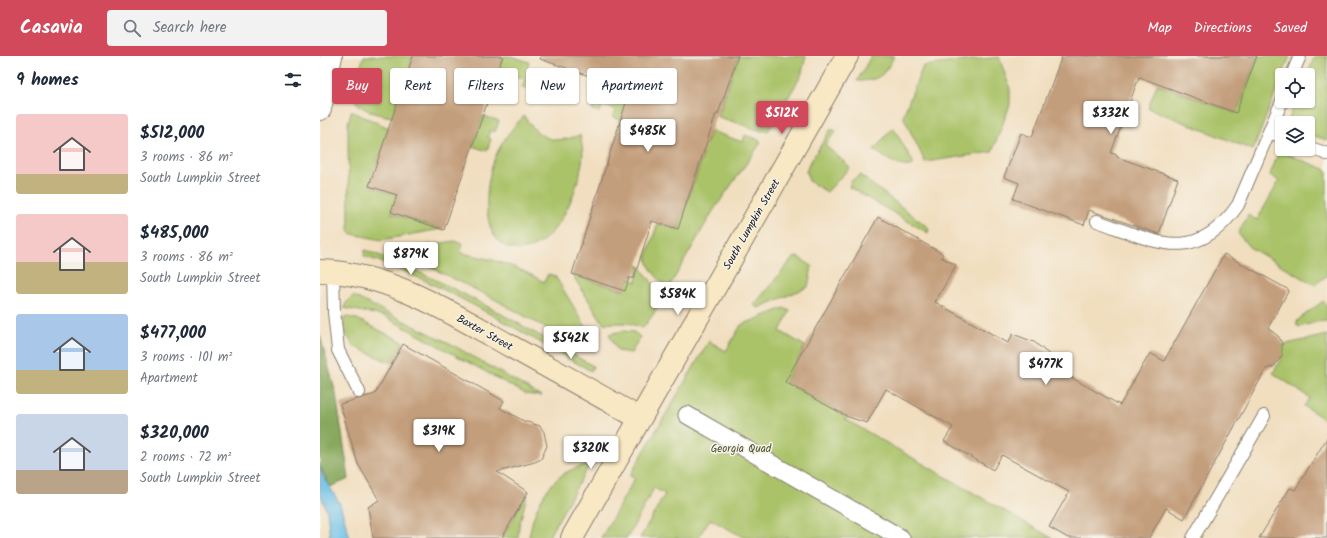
<!DOCTYPE html>
<html lang="en">
<head>
<meta charset="utf-8">
<style>
  :root { --surface:#fff; --page:#f2f2f3; --text:#1f2937; --muted:#747a83; --accent:#d1495b }
  body { margin:0; font-family:Kalam,sans-serif; background:var(--page); color:var(--text); height:100vh; display:flex; flex-direction:column; font-size:15px; white-space:nowrap }
  * { box-sizing:border-box; margin:0 }
  p { font-size:13px; color:var(--muted) }
  .icon { flex:none; width:22px; height:22px; fill:none; stroke:currentColor; stroke-width:2; stroke-linecap:round; stroke-linejoin:round }
  .map { position:relative; flex:1; overflow:hidden }
  .details { display:flex; flex-direction:column; background:var(--surface); width:320px }
  .details>* { flex:none }
  .banner { position:absolute; left:12px; top:12px; width:380px; height:36px; display:flex; gap:8px }
  .buttons { position:absolute; left:955px; top:12px; display:grid; gap:8px }
  .buttons a { display:grid; place-items:center; width:40px; height:40px; border-radius:4px; background:var(--surface); box-shadow:0 1px 3px #0004; font-size:20px }
  .price { position:absolute; translate:-50% -34px; padding:0 9px; border-radius:4px; background:#fff; color:#222; font-size:13px; line-height:26px; filter:drop-shadow(0 1px 2px #0008) }
  .price::after { content:''; position:absolute; left:50%; top:24px; width:12px; height:9px; margin-left:-6px; background:inherit; clip-path:polygon(0 0,100% 0,50% 100%) }
  .price.active { background:var(--accent); color:#fff }
  ul { padding:0; list-style:none }
  li { display:flex; align-items:center; gap:12px; height:100px; padding:0 16px }
  li span { display:grid; place-items:center; flex:none; width:112px; height:80px; border-radius:4px; color:#555 }
  li>.icon { margin-inline-start:auto }
  span .icon { width:48px; height:48px; fill:#fffc; stroke-width:1 }
  li b { font-size:17px }
  h2 { display:flex; justify-content:space-between; align-items:center; height:48px; padding:0 16px; font-size:17px }
  .tag { padding:0 14px; border-radius:4px; background:var(--surface); box-shadow:0 1px 3px #0004; font-size:14px; line-height:36px }
  .tag.active { background:var(--accent); color:#fff }
  header { display:flex; align-items:center; gap:24px; box-sizing:border-box; height:56px; padding:0 20px; background:var(--accent); color:#fff }
  header strong { font-size:19px }
  nav { display:flex; gap:22px; margin-inline-start:auto; font-size:14px }
  .search { width:280px; height:36px; background:var(--page); display:flex; align-items:center; gap:10px; box-sizing:border-box; padding:0 14px; border-radius:4px; color:var(--muted); font-size:15px }
  main { display:flex; flex:1; min-height:0 }
  .map>svg:first-child { display:block }
  .green { fill:#aac369; stroke:#637042 }
  .forest { fill:#87a95d; stroke:#52623c }
  .water { fill:#6cc1e9; stroke:#446e82 }
  .building { fill:#c39e7b }
  .lines { fill:none; stroke-linecap:round; stroke-linejoin:round }
  .service-casing { stroke:#867d6e; stroke-width:14 }
  .pedestrian-casing { stroke:#867d6e; stroke-width:19 }
  .minor-casing { stroke:#867d6e; stroke-width:24 }
  .secondary-casing { stroke:#867d6e; stroke-width:24 }
  .service { stroke:#fff; stroke-width:12 }
  .pedestrian { stroke:#fff; stroke-width:17 }
  .minor { stroke:#fff; stroke-width:22 }
  .secondary { stroke:#f8e8c3; stroke-width:22 }
  .labels { text-anchor:middle; stroke-width:3; stroke-linejoin:round; paint-order:stroke }
  .street-label { font-size:11px; fill:#1c1c1c; stroke:#f7f3e8 }
  .park-label { font-size:11px; fill:#4e5637; stroke:#f7f3e8 }
</style>
</head>
<body>
<header>
<strong>Casavia</strong>
<div class="search"><svg class="icon" aria-label="search" viewBox="0 0 24 24"><circle cx="10" cy="10" r="6"/><path d="M15 15l6 6"/></svg>Search here</div>
<nav><a>Map</a><a>Directions</a><a>Saved</a></nav>
</header>
<main>
<section class="details">
<h2>9 homes<svg class="icon" aria-label="filters" viewBox="0 0 24 24"><path d="M4 7h16M4 17h16"/><circle cx="9" cy="7" r="2"/><circle cx="15" cy="17" r="2"/></svg></h2>
<ul>
<li><span style="background:linear-gradient(#f6c9c9 75%,#c2b280 0)"><svg class="icon" aria-label="home" viewBox="0 0 24 24"><path d="M3 11l9-7 9 7M6 9v11h12V9"/></svg></span><div><b>$512,000</b><p>3 rooms · 86 m²</p><p>South Lumpkin Street</p></div></li>
<li><span style="background:linear-gradient(#f6c9c9 60%,#c2b280 0)"><svg class="icon" aria-label="home" viewBox="0 0 24 24"><path d="M3 11l9-7 9 7M6 9v11h12V9"/></svg></span><div><b>$485,000</b><p>3 rooms · 86 m²</p><p>South Lumpkin Street</p></div></li>
<li><span style="background:linear-gradient(#a9c7e8 70%,#c2b280 0)"><svg class="icon" aria-label="home" viewBox="0 0 24 24"><path d="M3 11l9-7 9 7M6 9v11h12V9"/></svg></span><div><b>$477,000</b><p>3 rooms · 101 m²</p><p>Apartment</p></div></li>
<li><span style="background:linear-gradient(#c9d6e8 70%,#b9a48a 0)"><svg class="icon" aria-label="home" viewBox="0 0 24 24"><path d="M3 11l9-7 9 7M6 9v11h12V9"/></svg></span><div><b>$320,000</b><p>2 rooms · 72 m²</p><p>South Lumpkin Street</p></div></li>
</ul>
</section>
<div class="map">
<svg width="1007" height="482" viewBox="0 0 1007 482">
  <rect width="100%" height="100%" fill="#f7f3e8"/>
  <filter id="ink" filterUnits="userSpaceOnUse"><feTurbulence type="fractalNoise" baseFrequency=".025" numOctaves="2"/><feDisplacementMap in="SourceGraphic" scale="8" xChannelSelector="R" yChannelSelector="G"/><feConvolveMatrix kernelMatrix="1 2 1 2 8 2 1 2 1" color-interpolation-filters="sRGB"/></filter>
  <filter id="wash" filterUnits="userSpaceOnUse"><feTurbulence type="fractalNoise" baseFrequency=".012" numOctaves="4" result="noise"/><feDisplacementMap in="SourceGraphic" scale="16" xChannelSelector="R" yChannelSelector="G"/><feGaussianBlur stdDeviation="0.9" result="paint"/><feColorMatrix in="noise" values="0 0 0 0 0 0 0 0 0 0 0 0 0 0 0 0 0 1.4 0 .05"/><feComposite in="paint" operator="in"/></filter>
  <g filter="url(#wash)">
    <rect width="100%" height="100%" fill="#f1debf"/>
    <path class="green" d="M44 0H93L73 61C62 60 34 53 34 40 33 30 41 10 44 0Z
      M183 0H191L209 6 207 14 216 17 210 33 202 31 205 23 192 19 190 26 178 22 179 18 177 17Z
      M418 0H486L481 20 448 75H441L396 60 399 58Z
      M551 0H574C565 19 559 25 537 25Z
      M936 0H970L933 94 828 52 837 28 916 57 937 1Z
      M995 0H1007V84L988 78V67L968 65 976 45H988L987 19Z
      M679 1 690 33V49L672 96 605 106 583 60 603 10Z
      M290 34 319 44 301 64 293 61 295 53 282 49 280 56 272 54 278 38 287 42Z
      M31 55 69 72 50 130 77 139 71 157 121 173 62 184 32 178 29 174 28 68Z
      M163 60 179 65 175 76 170 74 168 81 171 83 167 95 152 90Z
      M204 60C219 83 234 89 260 79 262 88 264 97 262 106 258 137 230 208 187 191 158 179 166 121 176 99 183 84 192 72 204 60Z
      M573 71 594 108C582 116 565 101 554 94Z
      M511 73 516 75 505 89 530 111 507 136 489 125 486 116 489 108Z
      M391 75 423 86 425 79 440 84V88L393 155 348 233C340 224 326 212 327 199L338 167 358 173 383 99 377 97 381 87H387Z
      M959 95 1007 114V219L995 229 929 191 918 177 928 159 937 164 959 125 950 119Z
      M540 119 609 172 608 177 529 131 531 125Z
      M134 185 143 187 141 197C170 202 198 210 224 226L228 218 235 220 266 271 268 270 271 275 256 289 174 243 92 202 89 197 92 192Z
      M45 194C125 223 199 268 273 310L271 315C196 274 124 227 44 200Z
      M478 201 492 210 488 231 438 252 434 249 473 202Z
      M319 209 342 240 335 256 323 272 308 267H283L252 218 304 235 309 222 316 226Z
      M33 240 131 288 221 340 206 338 64 260 24 252 26 247Z
      M1003 245 1007 249V265L996 266 980 271 976 269 978 264Z
      M464 252 470 255 460 275 485 290 465 326 528 361 525 363 732 482H425L390 463 378 482H320L345 438 334 432 307 482H281L315 422 310 419 389 285 406 295 421 269Z
      M27 261 37 263 83 286 71 307 33 290 24 273 23 263Z
      M302 275 314 276 320 281 311 297 298 295 289 278Z
      M1007 279V365L984 350 990 342 953 317 961 303 962 289Z
      M269 409 228 482H209C214 448 232 413 269 409Z
      M208 436 199 470 198 482H182Z"/>
    <path class="forest" d="M0 279 16 338 29 423 10 431 0 410Z"/>
    <path class="water" d="M0 410 3 420 20 448 30 482H10L7 455 0 437Z"/>
    <g id="blocks">
      <path class="building" d="M93 0H183L124 174 71 156 77 139 49 130Z
        M221 0H418L398 58H396L358 173 332 165 314 222H309L305 235 252 218 310 34 220 3Z
        M742 0H937L916 57 819 21 791 97 797 99V101L858 123 839 178 769 154 764 169 693 143 699 127 684 121 701 77 712 81Z
        M558 161 623 198 621 201 636 209 615 246 688 287 693 278 714 286 731 300 727 308 800 349 830 297 844 305 904 198 969 234 948 272 959 281 962 287V300L954 310 946 313 864 463 846 452 829 482H748L729 471 749 436 682 399 673 414 624 385 633 371 566 333 547 367 528 361 465 326Z
        M83 288 184 345 180 352 204 365 220 370 224 376 227 390 221 403 215 406 177 416 208 436 182 482H53L48 451 59 444 38 408 20 348 55 338Z
        M1007 382V482H939L970 432 975 434Z"/>
    </g>
  </g>
  <g filter="url(#ink)">
    <use href="#blocks" fill-opacity="0" stroke="#867d6e" stroke-width="1"/>
    <g class="lines">
      <defs>
        <path id="service" d="M972 19 980 0
          M949 76 962 81
          M988 91 1007 98
          M777 165C835 185 875 211 918 149L962 45
          M13 215 14 256 18 294 39 336
          M873 482 944 360"/>
        <path id="pedestrian" d="M367 359 581 482"/>
        <path id="minor" d="M0 53 11 0"/>
        <path id="secondary" d="M0 215C70 217 133 258 192 291 235 315 277 338 319 362
          M252 482 527 0"/>
      </defs>
      <use href="#service" class="service-casing"/>
      <use href="#pedestrian" class="pedestrian-casing"/>
      <use href="#minor" class="minor-casing"/>
      <use href="#secondary" class="secondary-casing"/>
      <use href="#service" class="service"/>
      <use href="#pedestrian" class="pedestrian"/>
      <use href="#minor" class="minor"/>
      <use href="#secondary" class="secondary"/>
    </g>
  </g>
  <g class="labels">
    <g class="street-label">
      <text transform="translate(431 168) rotate(-60)" y="4">South Lumpkin Street</text>
      <text transform="translate(165 276) rotate(29)" y="4">Baxter Street</text>
    </g>
    <g class="park-label">
      <text x="421" y="396">Georgia Quad</text>
    </g>
  </g>
</svg>
<div class="buttons">
<a><svg class="icon" aria-label="locate" viewBox="0 0 24 24"><circle cx="12" cy="12" r="6"/><path d="M12 2v4M12 18v4M2 12h4M18 12h4"/></svg></a>
<a><svg class="icon" aria-label="layers" viewBox="0 0 24 24"><path d="M12 4l9 5-9 5-9-5zM3 14l9 5 9-5"/></svg></a>
</div>
<b class="price active" style="left:462px;top:79px">$512K</b>
<b class="price" style="left:791px;top:79px">$332K</b>
<b class="price" style="left:328px;top:97px">$485K</b>
<b class="price" style="left:91px;top:220px">$879K</b>
<b class="price" style="left:358px;top:260px">$584K</b>
<b class="price" style="left:251px;top:304px">$542K</b>
<b class="price" style="left:726px;top:330px">$477K</b>
<b class="price" style="left:119px;top:397px">$319K</b>
<b class="price" style="left:271px;top:414px">$320K</b>
<div class="banner">
<a class="tag active">Buy</a>
<a class="tag">Rent</a>
<a class="tag">Filters</a>
<a class="tag">New</a>
<a class="tag">Apartment</a>
</div>
</div>
</main>
</body>
</html>
